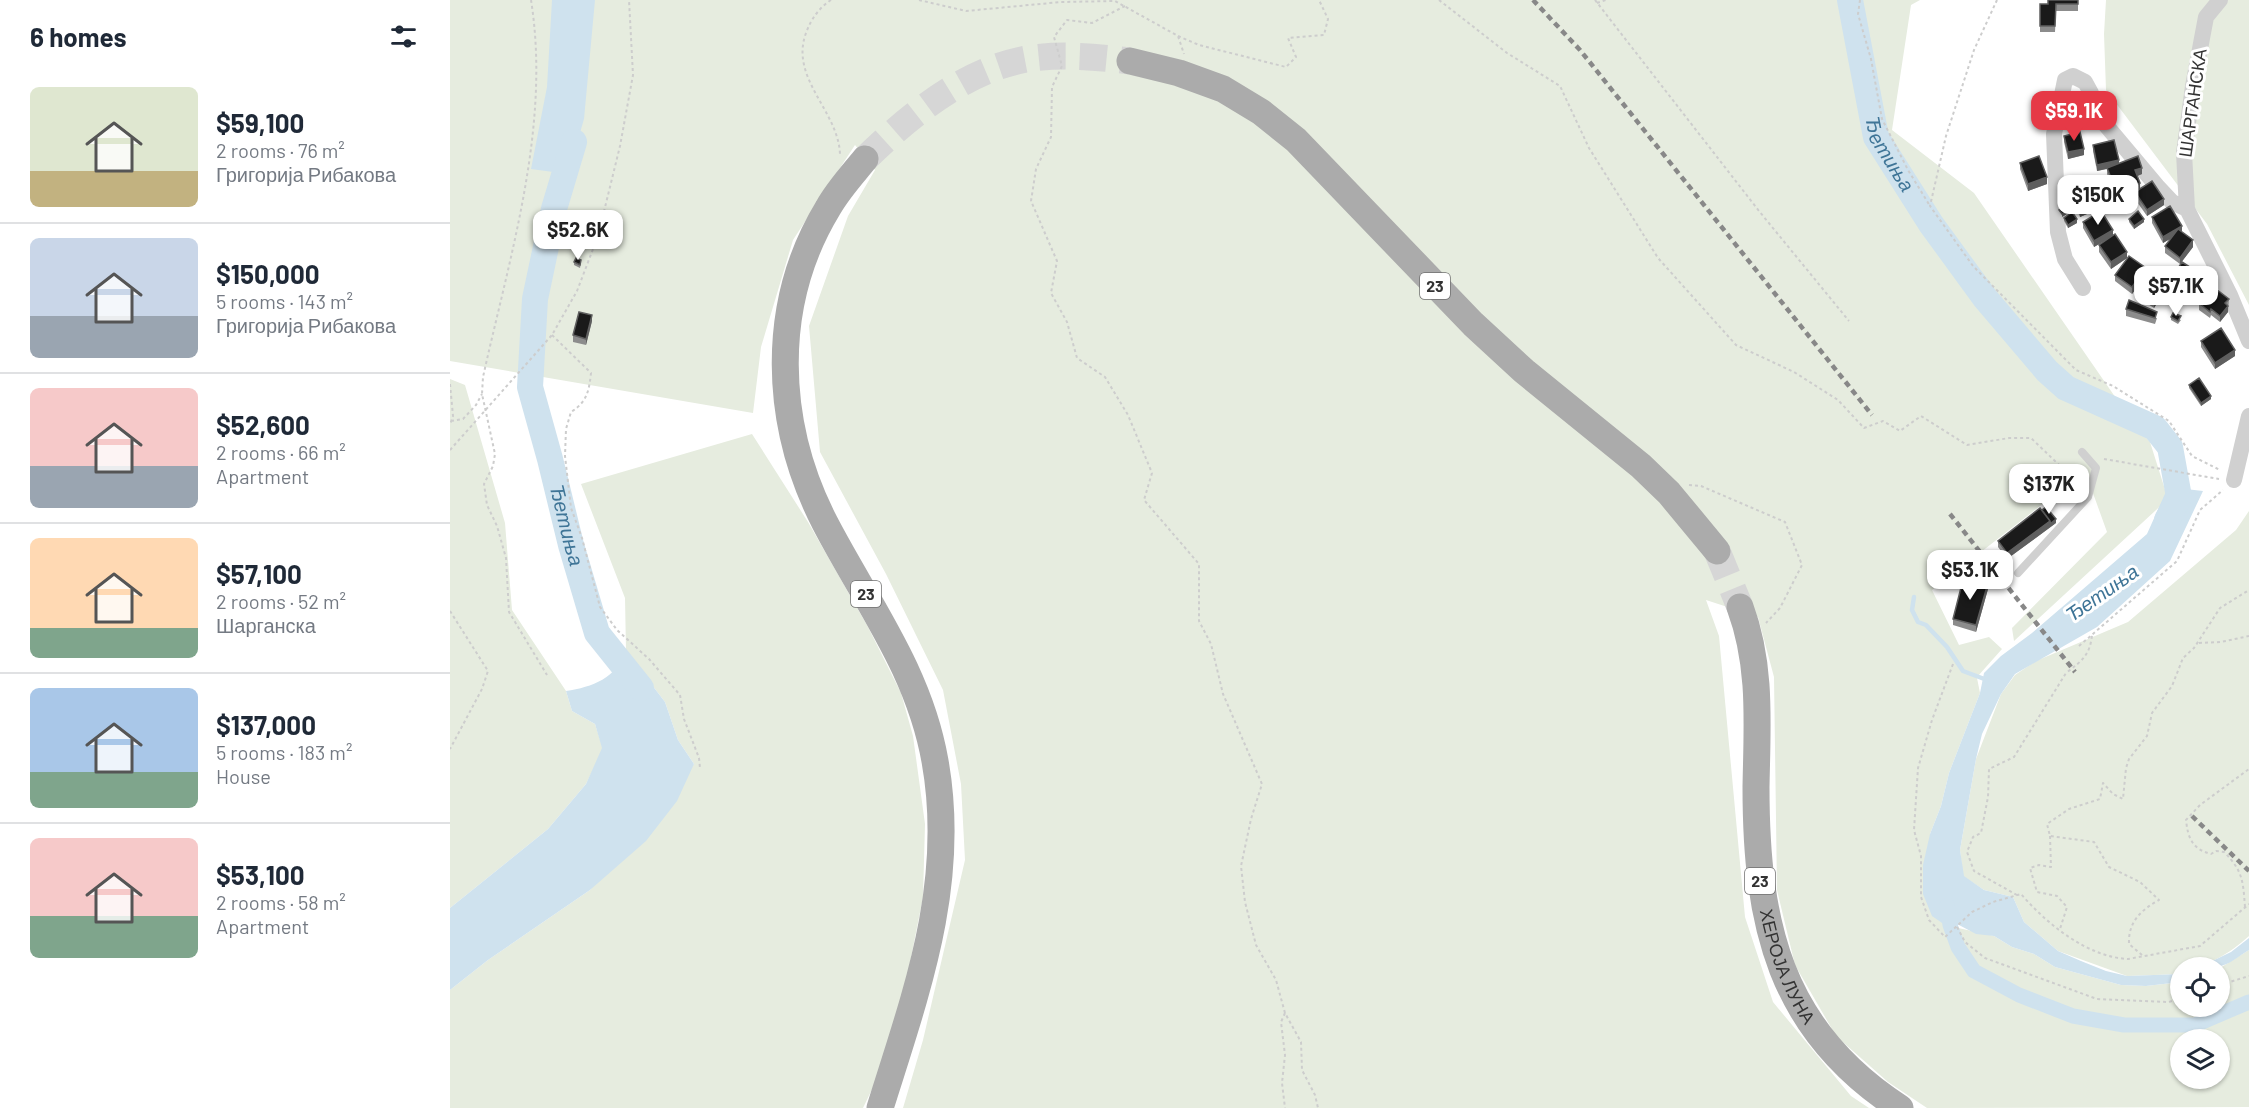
<!DOCTYPE html>
<html lang="en">
<head>
<meta charset="utf-8">
<style>
  :root { --surface:#fff; --page:#f2f2f3; --text:#1f2937; --muted:#747a83; --line:#e0e1e3; --accent:#e63946 }
  body { margin:0; font-family:Barlow,sans-serif; background:var(--page); color:var(--text); height:100vh; display:flex; flex-direction:column; font-size:22px; white-space:nowrap }
  * { box-sizing:border-box; margin:0 }
  p { font-size:20px; color:var(--muted) }
  .icon { flex:none; width:33px; height:33px; fill:none; stroke:currentColor; stroke-width:2; stroke-linecap:round; stroke-linejoin:round }
  .map { position:relative; flex:1; overflow:hidden }
  .side { display:flex; flex-direction:column; background:var(--surface); width:450px }
  .side>* { flex:none }
  .fabs { position:absolute; left:1720px; top:957px; display:grid; gap:12px }
  .fabs a { display:grid; place-items:center; width:60px; height:60px; border-radius:50%; background:var(--surface); box-shadow:0 2px 4px #0004; font-size:30px }
  .price { position:absolute; translate:-50% -51px; padding:0 14px; border-radius:12px; background:#fff; color:#222; font-size:20px; line-height:39px; filter:drop-shadow(0 2px 3px #0008) }
  .price::after { content:''; position:absolute; left:50%; top:36px; width:18px; height:14px; margin-left:-9px; background:inherit; clip-path:polygon(0 0,100% 0,50% 100%) }
  .price.selected { background:var(--accent); color:#fff }
  ul { padding:0; list-style:none }
  li { display:flex; align-items:center; gap:18px; height:150px; padding:0 30px }
  li+li { border-top:2px solid var(--line) }
  li span { display:grid; place-items:center; flex:none; width:168px; height:120px; border-radius:9px; color:#555 }
  li>.icon { margin-inline-start:auto }
  span .icon { width:72px; height:72px; fill:#fffc; stroke-width:1 }
  li b { font-size:26px }
  h2 { display:flex; justify-content:space-between; align-items:center; height:72px; padding:0 30px; font-size:26px }
  main { display:flex; flex:1; min-height:0 }
  .map>svg:first-child { display:block }
  .green { fill:#e6ecdf; fill-rule:evenodd }
  .water { fill:#cfe2ee }
  .lines { fill:none; stroke-linecap:round; stroke-linejoin:round }
  .stream { stroke:#cfe2ee; stroke-width:4.5 }
  .canal { stroke:#cfe2ee; stroke-width:15 }
  .river { stroke:#cfe2ee; stroke-width:26 }
  .primary-tunnel { stroke:#d6d6d6; stroke-width:27; stroke-dasharray:27 14; stroke-linecap:butt }
  .path { stroke:#cdcdcd; stroke-width:2; stroke-dasharray:3 3; stroke-linecap:butt }
  .lane { stroke:#d0d0d0; stroke-width:8 }
  .street { stroke:#d0d0d0; stroke-width:16 }
  .primary { stroke:#ababab; stroke-width:27 }
  .rail { stroke:#888; stroke-width:4.5; stroke-dasharray:6 4.5; stroke-linecap:butt }
  .wall { fill:#8c8c8c }
  .shaded-wall { fill:#5f5f5f }
  .building { fill:#1a1a1a; stroke:#5f5f5f; stroke-width:1.5 }
  .labels { text-anchor:middle; stroke-width:6; stroke-linejoin:round; paint-order:stroke }
  .shield { fill:#fff; stroke:#707070; stroke-width:1.5 }
  .shield-label { font-size:16px; font-weight:bold; fill:#333 }
  .street-label { font-size:18px; fill:#333; stroke:#fff }
  .water-label { font-size:20px; font-style:italic; fill:#3f7597; stroke:#fff }
</style>
</head>
<body>
<main>
<section class="side">
<h2>6 homes<svg class="icon" aria-label="filters" viewBox="0 0 24 24"><path d="M4 7h16M4 17h16"/><circle cx="9" cy="7" r="2"/><circle cx="15" cy="17" r="2"/></svg></h2>
<ul>
<li><span style="background:linear-gradient(#dfe7d0 70%,#c2b280 0)"><svg class="icon" aria-label="home" viewBox="0 0 24 24"><path d="M3 11l9-7 9 7M6 9v11h12V9"/></svg></span><div><b>$59,100</b><p>2 rooms · 76 m²</p><p>Григорија Рибакова</p></div></li>
<li><span style="background:linear-gradient(#c9d6e8 65%,#9aa5b1 0)"><svg class="icon" aria-label="home" viewBox="0 0 24 24"><path d="M3 11l9-7 9 7M6 9v11h12V9"/></svg></span><div><b>$150,000</b><p>5 rooms · 143 m²</p><p>Григорија Рибакова</p></div></li>
<li><span style="background:linear-gradient(#f6c9c9 65%,#9aa5b1 0)"><svg class="icon" aria-label="home" viewBox="0 0 24 24"><path d="M3 11l9-7 9 7M6 9v11h12V9"/></svg></span><div><b>$52,600</b><p>2 rooms · 66 m²</p><p>Apartment</p></div></li>
<li><span style="background:linear-gradient(#ffd9b3 75%,#7fa58c 0)"><svg class="icon" aria-label="home" viewBox="0 0 24 24"><path d="M3 11l9-7 9 7M6 9v11h12V9"/></svg></span><div><b>$57,100</b><p>2 rooms · 52 m²</p><p>Шарганска</p></div></li>
<li><span style="background:linear-gradient(#a9c7e8 70%,#7fa58c 0)"><svg class="icon" aria-label="home" viewBox="0 0 24 24"><path d="M3 11l9-7 9 7M6 9v11h12V9"/></svg></span><div><b>$137,000</b><p>5 rooms · 183 m²</p><p>House</p></div></li>
<li><span style="background:linear-gradient(#f6c9c9 65%,#7fa58c 0)"><svg class="icon" aria-label="home" viewBox="0 0 24 24"><path d="M3 11l9-7 9 7M6 9v11h12V9"/></svg></span><div><b>$53,100</b><p>2 rooms · 58 m²</p><p>Apartment</p></div></li>
</ul>
</section>
<div class="map">
<svg width="1799" height="1108" viewBox="0 0 1799 1108">
  <rect width="100%" height="100%" fill="#fff"/>
  <path class="green" d="M0 0H1470L1461 5 1442 130 1524 193 1679 417 1700 442 1718 499 1564 641 1562 628 1657 532 1635 471 1482 590 1509 645 1539 637 1552 649 1528 676 1519 673 1527 678 1530 693 1499 773 1491 806 1480 834 1495 925 1544 936 1562 947 1584 954 1605 967 1671 985 1696 986 1731 982V1006H1770V968L1799 950V1107L1477 1108 1438 1082 1386 1036 1345 965 1327 890 1324 677 1308 617 1256 600 1269 636 1295 917 1323 1002 1401 1096 1419 1108H453L473 1040 515 860 511 784 493 690 436 574 370 452 359 326 398 216 425 170 405 145 343 240 311 347 303 413 0 361ZM1731 1040H1770V1078H1731Z
    M1656 0H1799V305L1757 224 1656 90 1654 34Z
    M0 379 15 385 55 523 62 610 116 691 122 711 145 724 153 749 136 784 98 829 0 908Z
    M302 434 358 522 418 627 451 693 463 736 475 824 473 897 457 978 426 1081 413 1108H0V990L38 960 140 890 244 764 228 740 215 702 176 651 175 598 131 484Z
    M1799 511V936C1779 954 1758 967 1731 968V974L1677 976 1608 951 1574 922 1563 897 1534 890 1513 876 1510 850 1526 759 1551 694 1565 675 1586 661 1678 622 1786 530Z"/>
  <path class="water" d="M102 0H145L134 119 118 174 81 169 97 87Z
    M1718 487 1753 491 1720 561 1647 627 1565 674 1551 694 1532 734 1526 759 1510 850 1514 876 1534 890 1563 897 1574 922 1608 951 1631 961 1656 971 1677 976 1731 974V982L1696 986 1671 985 1605 967 1584 954 1562 947 1544 936 1526 934 1509 925H1495L1482 916 1473 894V865L1480 834 1491 806 1499 773 1530 693 1534 673 1551 656 1582 633 1697 534Z
    M176 651 215 702 228 740 244 764 227 801 196 841 140 890 38 960 0 990V908L98 829 136 784 152 748 145 724 122 711 116 691C143 687 166 678 176 651Z
    M1799 938V950C1777 964 1777 968 1750 967L1781 952Z"/>
  <g class="lines">
    <path class="stream" d="M1464 597 1462 610 1468 622 1476 625 1497 647 1513 671 1537 680"/>
    <path class="canal" d="M1497 905 1500 925 1508 947 1524 971 1569 995 1623 1016 1674 1025H1745L1799 1002"/>
    <g class="river">
      <path id="s1" d="M1400 0 1426 137 1481 224 1535 298 1597 371 1616 388 1705 428 1720 447 1729 497 1717 520"/>
      <path id="s2" d="M124 142 104 209 85 299 80 387 100 459 121 545 147 633 191 688"/>
    </g>
    <path class="primary-tunnel" d="M415 159C460 115 518 67 583 58 615 54 647 57 680 61
      M1267 551 1290 607"/>
    <path class="path" d="M81 0C101 126 60 255 33 377L32 394 45 454 43 466 34 484 37 505 47 526 56 558 59 612 97 675
      M381 0C369 8 361 19 356 33 339 79 390 112 390 156
      M469 0 516 11 611 2 665 1 728 36 734 54
      M989 0 1057 53 1110 86 1139 148 1208 258 1286 345 1344 372 1388 400 1414 428 1433 421 1450 431 1471 416 1517 445 1559 438H1581L1630 485
      M1145 0 1309 211 1399 321
      M1410 0 1408 14 1421 59 1432 119 1458 170 1480 206
      M1547 0 1524 50 1496 136 1480 206 1523 266 1626 370 1663 386 1719 421 1742 456 1770 470
      M1147 3 1156 0
      M675 6 642 23 617 20 604 37 612 66 602 87 601 137 586 169 581 201 607 261 601 293 617 322 627 358 655 377 678 415 702 473 694 500 749 564V621L761 644 773 694 812 784 801 819 791 866 795 902 806 945 826 980 835 1013 851 1042 852 1070 865 1095 868 1108
      M728 36 749 45 836 67 846 57 838 38 874 35 878 19 869 0
      M102 335 141 373C139 391 137 402 121 412L116 429 115 456 121 508 132 538 150 607 167 630 199 659 230 695 234 719 249 758 250 768
      M0 384 3 416 0 425
      M1 421 13 419 26 405 32 394
      M0 450 102 335 127 291 148 236 170 146 183 75 179 0
      M1654 459 1769 479
      M1239 485 1251 486 1335 522 1352 565 1330 608 1316 623
      M0 611 38 671 32 689 0 749
      M1749 643 1771 642 1799 636
      M1629 646 1727 561 1750 510 1773 490
      M1503 664 1482 720 1468 768 1464 830 1471 856V897L1479 920 1495 937 1522 912 1543 902 1571 894C1597 924 1637 957 1678 959L1750 946 1799 904
      M1600 836 1601 867 1589 865 1580 868 1587 892 1607 896 1617 907 1610 929
      M1567 895 1524 871 1517 852 1523 837 1531 833 1538 797 1539 769 1564 757 1616 673C1632 661 1640 655 1642 635
      M1795 907C1793 881 1793 871 1774 852L1766 851 1761 854C1742 849 1738 838 1736 820L1750 805 1799 769
      M1507 927 1515 942 1535 958 1647 999 1719 1002 1731 998
      M1692 955 1679 944C1678 922 1691 910 1709 900L1690 882 1659 867 1644 842 1600 836 1597 824 1619 809 1650 799 1653 783 1663 794 1673 799 1676 768 1679 759 1697 736 1702 713 1722 686 1733 658 1744 648 1770 608 1799 590
      M1770 985 1799 976
      M835 1013 831 1022 835 1055 832 1083 835 1108"/>
    <path class="lane" d="M1568 573 1638 497 1646 468 1632 452"/>
    <path class="street" d="M1770 0 1756 17 1743 86 1734 153 1737 209 1780 295 1799 341
      M1633 288 1615 259 1608 232 1604 134 1615 80 1623 76 1635 82 1641 93 1644 111 1707 186 1722 202 1737 209
      M1784 480 1799 416"/>
    <g class="primary">
      <path d="M680 61 729 73 773 89 811 112 846 140 1023 324 1074 371 1191 466 1219 493 1267 551"/>
      <path d="M415 159C402 175 388 190 378 208 319 305 324 424 375 523 416 602 469 670 485 761 507 884 466 993 430 1108"/>
      <path id="s3" d="M1290 607C1312 666 1307 726 1306 787 1306 923 1329 1030 1450 1108"/>
    </g>
    <path class="rail" d="M1083 0 1130 50 1422 415
      M1500 514 1625 672
      M1742 816 1799 871"/>
  </g>
  <path class="wall" d="M1628 0V11H1606L1605 32H1590V4H1598Z
    M1614 136 1634 155 1618 159 1614 142Z
    M1643 145 1669 163 1692 174 1687 176 1690 189 1667 198 1657 174V169L1647 171 1643 151Z
    M1570 163 1597 184 1578 191 1570 169Z
    M1622 191 1651 208 1630 217 1622 198Z
    M1685 192 1714 205 1697 216 1685 199Z
    M1702 217 1732 232 1743 247 1730 264 1715 253V246L1720 239 1713 243 1702 223Z
    M1614 218 1627 223 1618 228 1614 221Z
    M1679 219 1694 222 1684 229 1679 222Z
    M1633 222 1663 236 1677 258 1661 269 1649 252V245L1659 238 1644 247 1633 228Z
    M124 262 131 263 130 268 124 265Z
    M1751 273 1762 278 1756 283 1751 276Z
    M1665 275H1696L1682 294 1665 281Z
    M1749 279 1735 301 1718 290V284Z
    M1715 291 1704 308 1690 299V293Z
    M1762 293 1779 299 1778 312 1770 322 1761 315 1760 318 1749 310V303Z
    M1676 309 1707 318 1705 324 1676 316Z
    M1721 317 1731 320 1728 324 1721 320Z
    M142 321 136 345 123 342V335Z
    M1751 341 1785 356 1765 369 1751 347Z
    M1739 385 1761 399 1751 406 1739 388Z
    M1606 523 1557 559 1548 547V541Z
    M1538 589 1526 632 1503 625V619Z"/>
  <path class="shaded-wall" d="M1659 107V110L1651 113V109Z
    M1634 149V155L1618 159V152Z
    M1669 160V166L1647 171V165Z
    M1692 168V174L1685 177V170Z
    M1597 177V184L1578 191V184Z
    M1690 183V189L1667 198V192Z
    M1714 199V205L1697 216V210Z
    M1651 202V208L1630 217V211Z
    M1619 210V213L1612 217V214Z
    M1627 219V223L1618 228V225Z
    M1694 219V222L1684 229V226Z
    M1732 226V232L1713 243V237Z
    M1663 230V236L1644 247V241Z
    M1743 240V247L1730 264V258Z
    M1677 252V258L1661 269V262Z
    M1696 268V275L1682 294V287Z
    M1749 273V279L1735 301V295Z
    M1762 275V278L1756 283V280Z
    M1715 284V291L1704 308V302Z
    M1778 306V312L1770 322V316Z
    M142 315V321L136 345V339Z
    M1785 350V356L1765 369V363Z
    M1761 396V399L1751 406V403Z
    M1606 519V523L1557 559V553L1600 521Z
    M1538 583V589L1526 632V625Z"/>
  <path class="building" d="M1598 0H1628V4H1606L1605 26H1590V4H1598Z
    M1655 96 1659 107 1651 109 1648 98Z
    M1630 132 1634 149 1618 152 1614 136Z
    M1664 140 1669 160 1647 165 1643 145Z
    M1589 156 1597 177 1578 184 1570 163Z
    M1688 156 1692 168 1685 170 1690 183 1667 192 1657 168Z
    M1702 181 1714 199 1697 210 1685 192Z
    M1643 183 1651 202 1630 211 1622 191Z
    M1616 205 1619 210 1612 214 1609 210Z
    M1720 206 1732 226 1713 237 1702 217Z
    M1651 211 1663 230 1644 241 1633 222Z
    M1688 211 1694 219 1684 226 1679 219Z
    M1622 212 1627 219 1618 225 1614 218Z
    M1728 229 1743 240 1730 258 1715 246Z
    M1665 234 1677 252 1661 262 1649 245Z
    M1679 256 1696 268 1682 287 1665 275Z
    M126 258 131 260 130 265 124 262Z
    M1732 262 1749 273 1735 295 1718 284Z
    M1757 268 1762 275 1756 280 1751 273Z
    M1701 275 1715 284 1704 302 1690 293Z
    M1766 289 1779 299 1775 303 1778 306 1770 316 1761 309 1760 312 1749 303 1759 291 1762 293Z
    M1679 300 1707 312 1705 318 1676 309Z
    M129 312 142 315 136 339 123 335Z
    M1723 313 1731 316 1728 321 1721 317Z
    M1771 328 1785 350 1765 363 1751 341Z
    M1749 378 1761 396 1751 403 1739 385Z
    M1596 507 1606 519 1600 524V521L1592 510Z
    M1590 508 1600 521 1557 553 1548 541Z
    M1514 576 1538 583 1526 625 1503 619Z"/>
  <g class="labels">
    <g class="shield">
      <rect x="970" y="273" width="30" height="26" rx="4.5"/>
      <rect x="401" y="581" width="30" height="26" rx="4.5"/>
      <rect x="1295" y="868" width="30" height="26" rx="4.5"/>
    </g>
    <g class="shield-label">
      <text x="985" y="292">23</text>
      <text x="416" y="600">23</text>
      <text x="1310" y="887">23</text>
    </g>
    <g class="street-label">
      <text transform="translate(1743 103) rotate(-82)" y="6">ШАРГАНСКА</text>
      <text dy="6" stroke="none"><textPath href="#s3" startOffset="366">ХЕРОЈА ЛУНА</textPath></text>
    </g>
    <g class="water-label">
      <text dy="7" stroke="none"><textPath href="#s1" startOffset="160">Ђетиња</textPath></text>
      <text dy="7" stroke="none"><textPath href="#s2" startOffset="393">Ђетиња</textPath></text>
      <text transform="translate(1652 593) rotate(-35)" y="7">Ђетиња</text>
    </g>
  </g>
</svg>
<div class="fabs">
<a><svg class="icon" aria-label="locate" viewBox="0 0 24 24"><circle cx="12" cy="12" r="6"/><path d="M12 2v4M12 18v4M2 12h4M18 12h4"/></svg></a>
<a><svg class="icon" aria-label="layers" viewBox="0 0 24 24"><path d="M12 4l9 5-9 5-9-5zM3 14l9 5 9-5"/></svg></a>
</div>
<b class="price selected" style="left:1624px;top:142px">$59.1K</b>
<b class="price" style="left:1648px;top:226px">$150K</b>
<b class="price" style="left:128px;top:261px">$52.6K</b>
<b class="price" style="left:1726px;top:317px">$57.1K</b>
<b class="price" style="left:1599px;top:515px">$137K</b>
<b class="price" style="left:1520px;top:601px">$53.1K</b>
</div>
</main>
</body>
</html>
